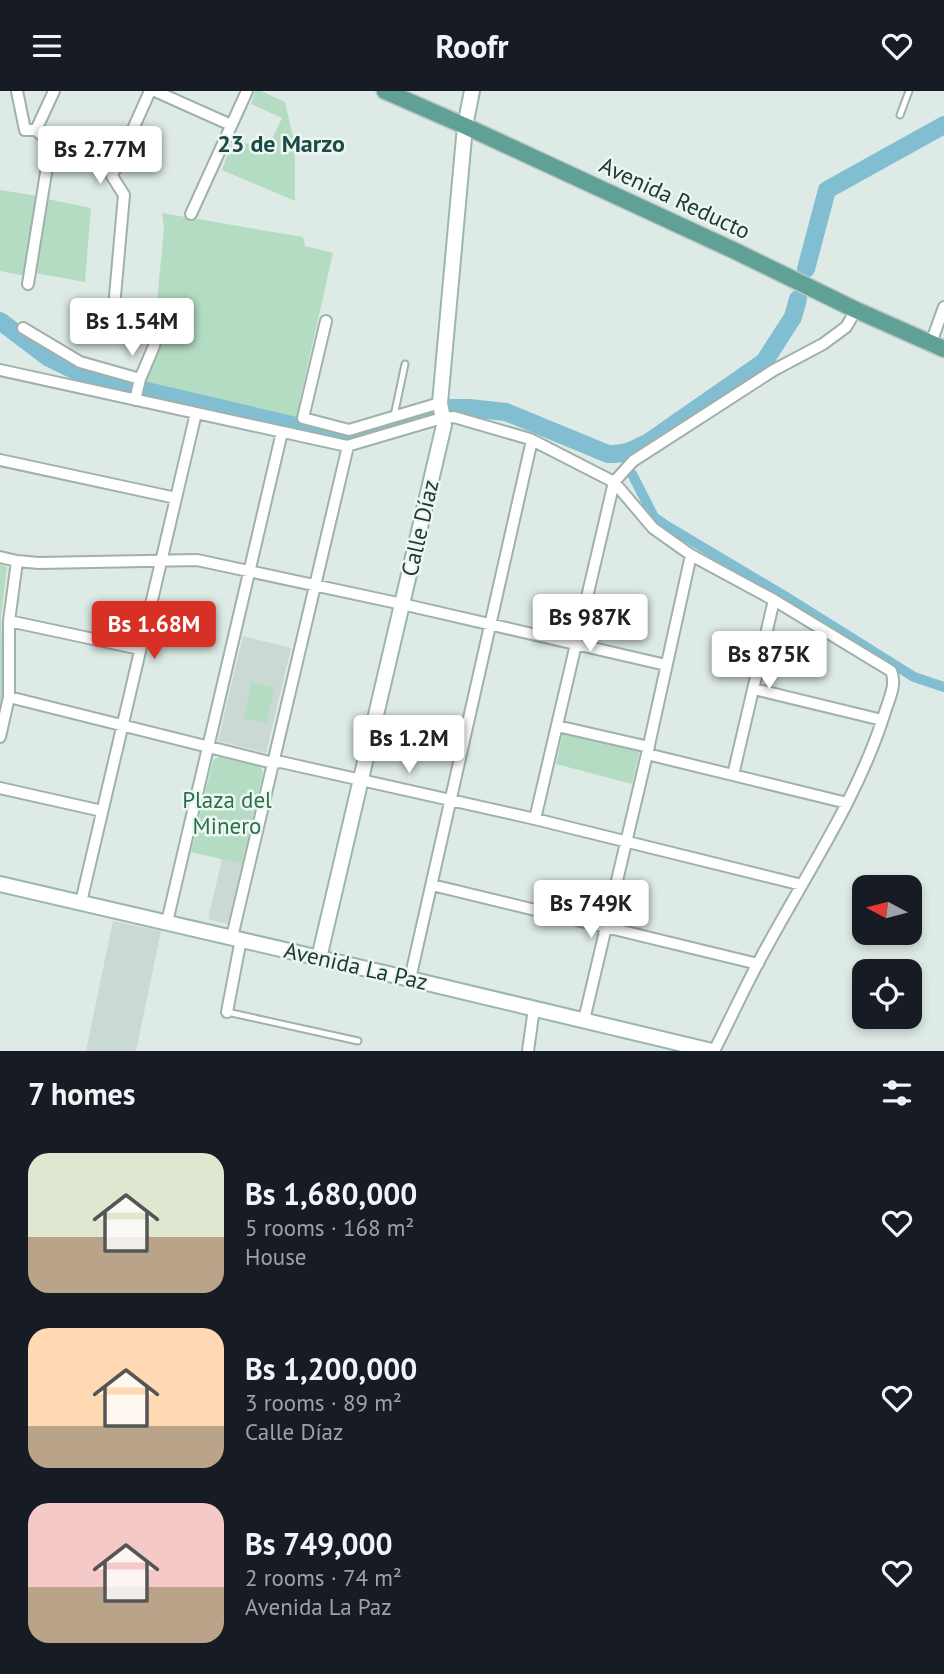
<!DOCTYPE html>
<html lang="en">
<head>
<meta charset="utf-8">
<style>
  :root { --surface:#171b24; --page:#20242c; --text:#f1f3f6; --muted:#9ea1a6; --accent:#d93025 }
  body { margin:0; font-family:"PT Sans",sans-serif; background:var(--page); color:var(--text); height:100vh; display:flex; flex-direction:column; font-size:26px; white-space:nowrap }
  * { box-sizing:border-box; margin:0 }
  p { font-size:23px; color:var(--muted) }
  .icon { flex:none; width:38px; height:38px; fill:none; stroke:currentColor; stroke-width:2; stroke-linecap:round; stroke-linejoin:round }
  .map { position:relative; height:960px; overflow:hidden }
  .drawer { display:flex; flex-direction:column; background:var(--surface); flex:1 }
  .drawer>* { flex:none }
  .needle { width:46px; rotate:277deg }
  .tools { position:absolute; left:852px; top:784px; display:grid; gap:14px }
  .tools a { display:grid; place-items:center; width:70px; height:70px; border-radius:14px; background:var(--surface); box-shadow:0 4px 10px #0003; font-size:35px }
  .price { position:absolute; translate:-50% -60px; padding:0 16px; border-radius:7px; background:#fff; color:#222; font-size:23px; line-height:46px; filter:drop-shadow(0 2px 4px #0008) }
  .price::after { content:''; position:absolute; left:50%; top:42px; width:21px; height:16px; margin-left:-10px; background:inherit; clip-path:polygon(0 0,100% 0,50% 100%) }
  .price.current { background:var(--accent); color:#fff }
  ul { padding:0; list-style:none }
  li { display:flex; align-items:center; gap:21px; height:175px; padding:0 28px }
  li span { display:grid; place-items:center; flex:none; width:196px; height:140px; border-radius:21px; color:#555 }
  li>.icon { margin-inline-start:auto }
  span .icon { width:84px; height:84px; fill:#fffc; stroke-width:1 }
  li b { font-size:30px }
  h2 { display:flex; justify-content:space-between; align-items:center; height:84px; padding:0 28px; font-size:30px }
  header { display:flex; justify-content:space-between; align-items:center; height:91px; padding:0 28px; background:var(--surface); font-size:32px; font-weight:700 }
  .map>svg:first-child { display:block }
  .built { fill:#cbd9d4 }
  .green { fill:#b4dcc3 }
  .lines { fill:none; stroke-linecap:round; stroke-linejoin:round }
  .canal { stroke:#82bed2; stroke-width:10 }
  .river { stroke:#82bed2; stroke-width:18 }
  .lane-casing { stroke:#a0b1ac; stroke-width:9 }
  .street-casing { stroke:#a0b1ac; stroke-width:14 }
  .secondary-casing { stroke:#9cb6ae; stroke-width:18 }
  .primary-casing { stroke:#bcc4c2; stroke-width:19 }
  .lane { stroke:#fff; stroke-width:5 }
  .street { stroke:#fff; stroke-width:10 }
  .secondary { stroke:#fff; stroke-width:14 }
  .primary { stroke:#5fa196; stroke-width:16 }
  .labels { text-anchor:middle; stroke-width:5; stroke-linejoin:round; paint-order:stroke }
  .street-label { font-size:23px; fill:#1e3934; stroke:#edf6f2 }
  .park-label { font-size:23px; fill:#28714a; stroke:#edf6f2 }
  .neighbourhood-label { font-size:24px; font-weight:bold; fill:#1a4b44; stroke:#edf6f2 }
</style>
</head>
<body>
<header><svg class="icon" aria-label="menu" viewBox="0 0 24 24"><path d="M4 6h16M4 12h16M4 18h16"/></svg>Roofr<svg class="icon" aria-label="heart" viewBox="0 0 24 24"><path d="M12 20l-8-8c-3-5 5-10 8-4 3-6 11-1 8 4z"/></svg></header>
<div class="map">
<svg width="944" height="960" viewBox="0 0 944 960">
  <rect width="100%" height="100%" fill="#ddeae5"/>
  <path class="built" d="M243 545 291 557 266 662 218 650Z
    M222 768 242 773 228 833 208 828Z
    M113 830 161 840 136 960H86Z"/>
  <path class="green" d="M255 0H261L285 11 295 55V110L222 79 234 47 266 61 282 27 251 13Z
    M0 99 38 105 25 185 0 180Z
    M47 108 91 117 85 191 35 182Z
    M162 122 303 146 305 155 333 162 300 308V328L308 334 307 343 140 306 143 289 152 273 162 223 156 221 164 137Z
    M0 474 7 476 1 526 4 606 0 621Z
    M251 591 274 596 267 632 244 627Z
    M563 641 640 659 632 693 556 673Z
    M221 664 260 674 263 682 242 773 191 761 213 669Z"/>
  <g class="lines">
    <path class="canal" d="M632 383 654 426 667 435 783 504 914 586 944 596"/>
    <path class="river" d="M806 178 827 99 944 34
      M0 230 49 267 88 286 128 295
      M147 300 347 347 432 321
      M447 317H469L506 321 608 363C625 364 633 359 649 351L764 271 793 226 798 208"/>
    <defs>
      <path id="lane" d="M900 24 909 0
        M394 325 405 273
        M227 921 358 950"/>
      <path id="street" d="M17 0 25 39H36
        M155 0 231 34
        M191 123 247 0
        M28 193 50 57 47 49 36 39 54 0
        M115 205 124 104 112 85 150 0
        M326 230 303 327 349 339 440 312
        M23 237 80 271 140 288
        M931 252 944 216
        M0 279 347 355 442 327 454 326 530 348 614 391 653 437 691 464 774 509 891 580C897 593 889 608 885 621 857 711 801 790 757 874 742 902 729 931 714 960
        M135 309 140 288 154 255 159 231
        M0 369 176 407
        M0 466 17 470 39 472 197 469 402 513 666 574
        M9 530 140 558
        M754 598 882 629
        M9 606 273 672 281 671 535 728 802 794
        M557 635 649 656
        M0 646 9 606V530L17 470
        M647 663 847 712
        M733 684 774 509
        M0 697 102 720
        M535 728 614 391 633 370 774 279 823 253 846 236 856 219
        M432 794 758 873
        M81 811 196 322
        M167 831 282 341
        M232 846 348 355
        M410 888 532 349
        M227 921 241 848
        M584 929 647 663 691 464
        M528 960 534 917"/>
      <path id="secondary" d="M0 793 410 888 712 960
        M319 867 444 334 440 312 465 35 472 0"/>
      <path id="primary" d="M385 0 465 35 733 159 856 219 944 258"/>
    </defs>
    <use href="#lane" class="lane-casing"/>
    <use href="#street" class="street-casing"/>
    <use href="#secondary" class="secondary-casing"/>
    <use href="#primary" class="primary-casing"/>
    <use href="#lane" class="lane"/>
    <use href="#street" class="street"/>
    <use href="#secondary" class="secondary"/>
    <use href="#primary" class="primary"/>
  </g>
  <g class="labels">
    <g class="street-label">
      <text transform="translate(675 107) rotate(25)" y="8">Avenida Reducto</text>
      <text transform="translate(420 437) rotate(-77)" y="8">Calle Díaz</text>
      <text transform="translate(356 875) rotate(13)" y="8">Avenida La Paz</text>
    </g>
    <g class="park-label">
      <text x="227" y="717">Plaza del<tspan x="227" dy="26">Minero</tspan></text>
    </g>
    <g class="neighbourhood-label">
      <text x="281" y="61">23 de Marzo</text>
    </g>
  </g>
</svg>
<div class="tools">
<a><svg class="needle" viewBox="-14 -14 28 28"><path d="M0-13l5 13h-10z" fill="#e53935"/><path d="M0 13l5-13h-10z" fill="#9ea1a6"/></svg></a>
<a><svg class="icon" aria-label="locate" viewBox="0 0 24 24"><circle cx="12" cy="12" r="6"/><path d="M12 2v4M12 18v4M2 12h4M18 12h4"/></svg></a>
</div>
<b class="price" style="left:100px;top:95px">Bs 2.77M</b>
<b class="price" style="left:132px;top:267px">Bs 1.54M</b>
<b class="price" style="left:590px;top:563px">Bs 987K</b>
<b class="price current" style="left:154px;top:570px">Bs 1.68M</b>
<b class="price" style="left:769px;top:600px">Bs 875K</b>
<b class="price" style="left:409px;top:684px">Bs 1.2M</b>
<b class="price" style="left:591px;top:849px">Bs 749K</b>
</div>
<section class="drawer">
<h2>7 homes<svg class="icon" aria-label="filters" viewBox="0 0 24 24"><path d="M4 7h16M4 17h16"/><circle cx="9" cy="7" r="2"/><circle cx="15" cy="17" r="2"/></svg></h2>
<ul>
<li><span style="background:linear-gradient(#dfe7d0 60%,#b9a48a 0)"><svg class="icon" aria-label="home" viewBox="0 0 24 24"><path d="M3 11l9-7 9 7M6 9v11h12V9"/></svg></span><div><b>Bs 1,680,000</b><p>5 rooms · 168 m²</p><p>House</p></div><svg class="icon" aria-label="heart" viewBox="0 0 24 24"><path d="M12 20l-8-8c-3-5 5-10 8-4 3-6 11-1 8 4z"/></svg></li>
<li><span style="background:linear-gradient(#ffd9b3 70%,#b9a48a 0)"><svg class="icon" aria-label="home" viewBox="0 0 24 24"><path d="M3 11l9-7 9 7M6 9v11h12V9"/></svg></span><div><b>Bs 1,200,000</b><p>3 rooms · 89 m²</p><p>Calle Díaz</p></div><svg class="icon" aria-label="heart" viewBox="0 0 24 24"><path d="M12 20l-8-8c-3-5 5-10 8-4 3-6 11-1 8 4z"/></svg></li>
<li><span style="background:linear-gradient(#f6c9c9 60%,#b9a48a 0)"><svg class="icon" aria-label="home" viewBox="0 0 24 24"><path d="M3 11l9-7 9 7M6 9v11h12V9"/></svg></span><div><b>Bs 749,000</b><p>2 rooms · 74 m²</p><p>Avenida La Paz</p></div><svg class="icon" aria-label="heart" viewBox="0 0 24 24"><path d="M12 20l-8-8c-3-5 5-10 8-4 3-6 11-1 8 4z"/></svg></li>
</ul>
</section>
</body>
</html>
